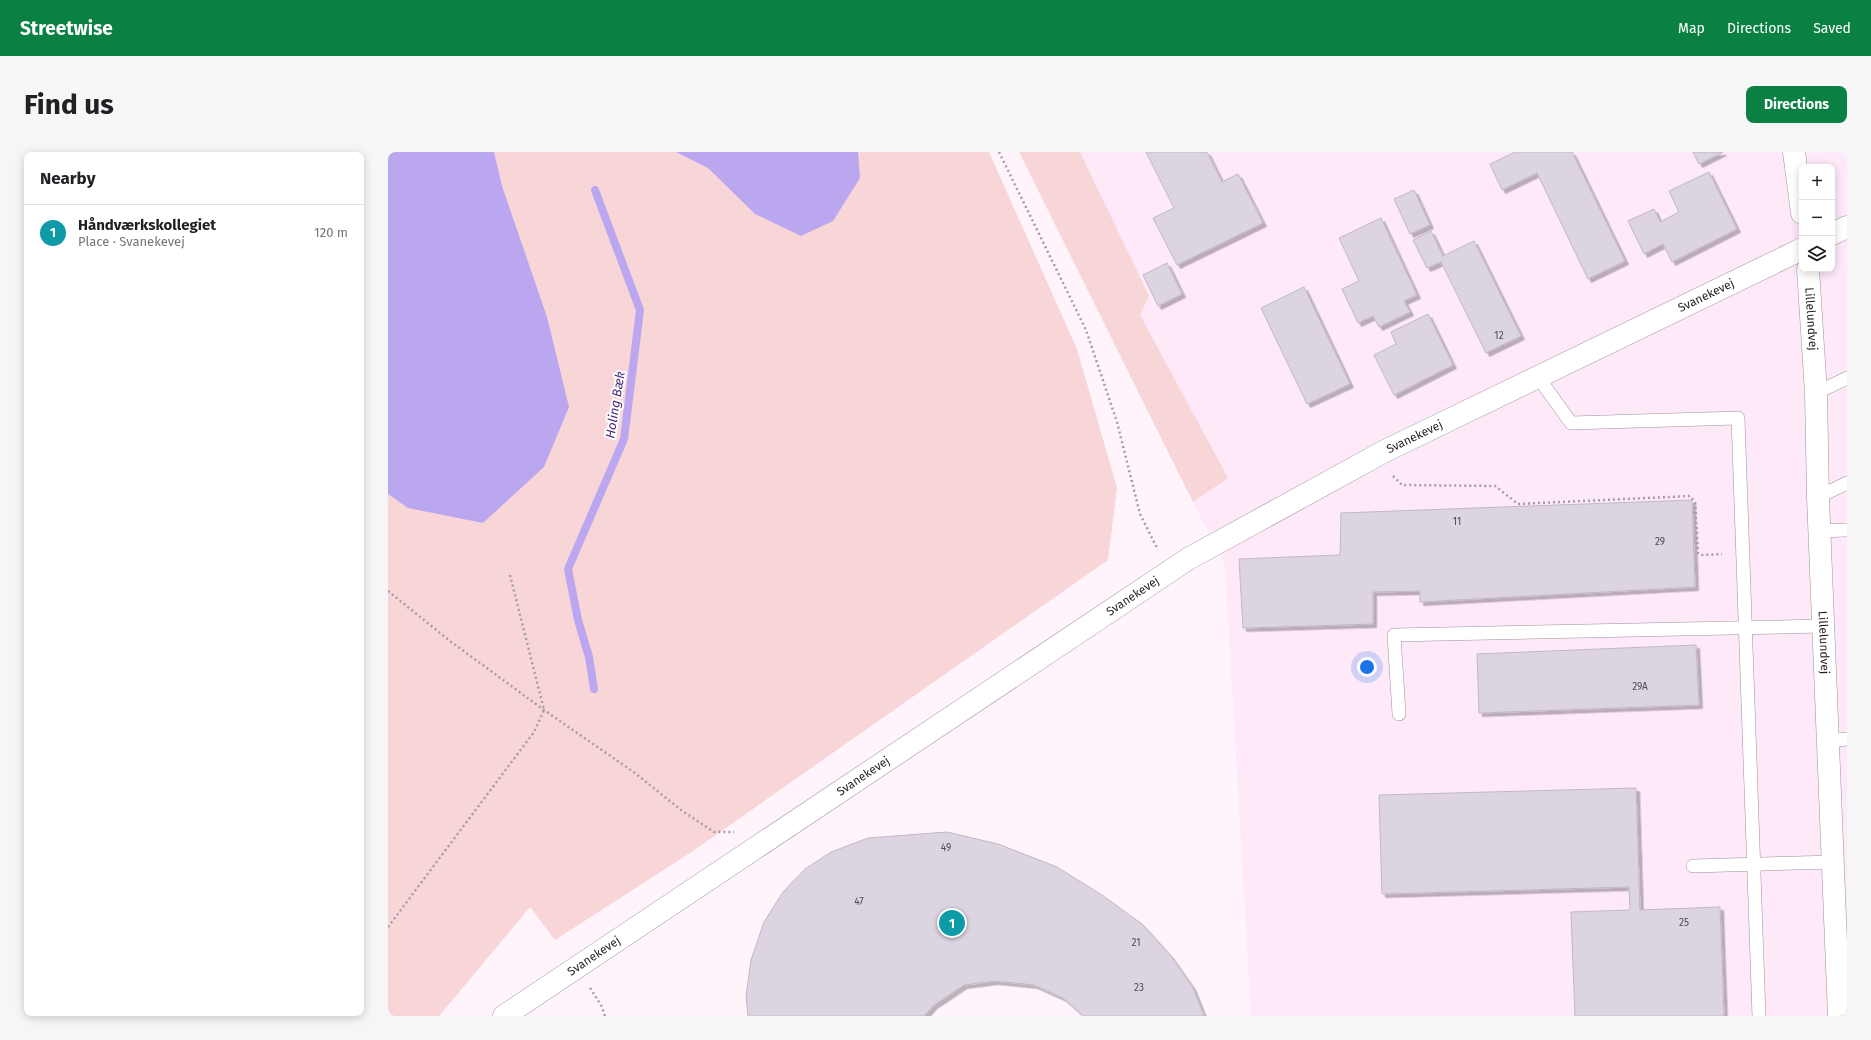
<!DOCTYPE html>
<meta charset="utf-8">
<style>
body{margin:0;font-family:"Fira Sans",sans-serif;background:#f6f6f6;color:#202124}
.controls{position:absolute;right:12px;top:12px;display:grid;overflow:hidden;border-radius:8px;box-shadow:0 2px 10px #0003}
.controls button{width:36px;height:36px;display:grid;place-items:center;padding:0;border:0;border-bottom:1px solid #e0e0e0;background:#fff;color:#202124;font:20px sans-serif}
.you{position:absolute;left:979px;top:515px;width:14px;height:14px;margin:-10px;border:3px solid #fff;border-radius:50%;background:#1a73e8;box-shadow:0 0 0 6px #1a73e833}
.badge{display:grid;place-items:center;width:26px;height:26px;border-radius:50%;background:#0b8043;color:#fff;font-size:13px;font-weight:700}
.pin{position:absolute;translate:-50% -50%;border:2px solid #fff;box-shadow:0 1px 4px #0006}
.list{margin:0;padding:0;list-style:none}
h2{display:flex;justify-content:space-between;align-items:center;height:52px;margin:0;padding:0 16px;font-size:17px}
h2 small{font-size:13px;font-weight:400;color:#757577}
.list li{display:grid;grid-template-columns:26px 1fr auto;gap:12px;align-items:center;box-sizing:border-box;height:56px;padding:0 16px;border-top:1px solid #e0e0e0}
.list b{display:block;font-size:15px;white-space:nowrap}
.list p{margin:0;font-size:13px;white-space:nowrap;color:#757577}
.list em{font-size:13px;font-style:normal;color:#757577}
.icon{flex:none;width:22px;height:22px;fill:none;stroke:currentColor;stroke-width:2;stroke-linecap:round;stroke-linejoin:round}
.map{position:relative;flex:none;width:1459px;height:864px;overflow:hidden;border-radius:8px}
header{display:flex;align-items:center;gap:24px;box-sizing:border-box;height:56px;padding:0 20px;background:#0b8043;color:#fff}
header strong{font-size:19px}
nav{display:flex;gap:22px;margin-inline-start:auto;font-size:14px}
.intro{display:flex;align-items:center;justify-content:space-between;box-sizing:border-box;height:96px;padding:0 24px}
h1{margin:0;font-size:28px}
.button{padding:10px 18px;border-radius:8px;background:#0b8043;color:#fff;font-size:14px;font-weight:700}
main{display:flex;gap:24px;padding:0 24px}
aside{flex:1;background:#fff;border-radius:8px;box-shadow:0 2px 10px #0003}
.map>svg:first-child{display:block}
.built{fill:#fde9f8;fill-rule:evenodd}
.green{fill:#f8d5d7}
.water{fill:#bba7ef}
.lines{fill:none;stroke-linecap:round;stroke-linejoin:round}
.stream{stroke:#bba7ef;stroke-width:8}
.building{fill:#ddd4e1;stroke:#c1b8c5;filter:url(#shadow)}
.service-casing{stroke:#9e919a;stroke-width:14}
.minor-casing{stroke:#9e919a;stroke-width:23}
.path{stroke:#a69da3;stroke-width:2.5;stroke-dasharray:2 3;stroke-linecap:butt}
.service{stroke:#fff;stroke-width:13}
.minor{stroke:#fff;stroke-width:22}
.labels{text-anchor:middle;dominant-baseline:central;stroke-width:4;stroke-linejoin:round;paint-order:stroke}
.number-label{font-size:10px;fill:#514b50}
.street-label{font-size:12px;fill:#221d20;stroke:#fff}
.water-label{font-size:13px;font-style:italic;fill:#492a7c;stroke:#fff}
</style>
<header>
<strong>Streetwise</strong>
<nav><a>Map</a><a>Directions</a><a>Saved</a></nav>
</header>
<div class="intro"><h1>Find us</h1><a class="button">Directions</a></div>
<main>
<aside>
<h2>Nearby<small></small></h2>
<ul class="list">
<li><span class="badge" style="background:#0f9aa8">1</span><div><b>Håndværkskollegiet</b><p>Place · Svanekevej</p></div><em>120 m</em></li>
</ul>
</aside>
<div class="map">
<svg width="1459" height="864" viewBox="0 0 1459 864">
<defs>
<filter id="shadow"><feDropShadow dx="3.5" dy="3.5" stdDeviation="0" flood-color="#0004"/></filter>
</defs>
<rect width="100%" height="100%" fill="#fff4fc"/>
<path class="built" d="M642,0h817v864h-596l-26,-451 -32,-63zM1414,15h30v102h-30z"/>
<g class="green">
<polygon points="0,0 601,0 689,197 729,336 720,408 302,701 167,788 142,755 51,864 0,864"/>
<polygon points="631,0 692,0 761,144 752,163 840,326 805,350"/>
</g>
<g class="water">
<polygon points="0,0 106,0 114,34 159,165 181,255 156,315 95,371 20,356 0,342"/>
<polygon points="288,0 470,0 472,26 445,69 413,84 367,62 320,16"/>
</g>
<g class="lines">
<polyline class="stream" points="206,537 201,505 190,468 180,417 236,287 252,158 207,38"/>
</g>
<g class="building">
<polygon points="758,0 819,0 834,30 850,22 875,71 789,113 765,66 786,56"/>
<polygon points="1127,0 1184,0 1237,109 1200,127 1149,21 1114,38 1102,12"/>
<polygon points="1305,0 1335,0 1311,12"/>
<polygon points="1321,20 1349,77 1284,110 1275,92 1256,102 1240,69 1266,57 1272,70 1291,60 1281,39"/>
<polygon points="1026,38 1042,73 1022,82 1006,47"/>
<polygon points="993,66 1029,143 1016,149 1022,160 991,175 985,164 970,171 954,137 971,129 951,86"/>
<polygon points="1043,79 1055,104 1086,89 1133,184 1098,201 1053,110 1039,116 1025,88"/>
<polygon points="779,111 794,142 770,154 755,123"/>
<polygon points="916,135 962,232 919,252 873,156"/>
<polygon points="1040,162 1065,213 1006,243 986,203 1008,192 1003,180"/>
<polygon points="1304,348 1307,435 1032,450 1032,439 985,440 985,472 855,476 851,407 952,403 953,361"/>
<polygon points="1308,493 1311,553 1091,561 1089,502"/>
<polygon points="1248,636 1252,758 1332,755 1336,864 1187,864 1183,760 1242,758 1241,735 994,742 991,643"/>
<polygon points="559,680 610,692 669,715 714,743 754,772 782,803 804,834 816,864 695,864 675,846 646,833 607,829 576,833 546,853 536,864 360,864 358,844 363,808 376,770 395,740 417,717 443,700 480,686"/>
</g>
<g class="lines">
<defs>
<g id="service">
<polyline points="1150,225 1183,271 1350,266 1371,864"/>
<polyline points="1428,241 1459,226"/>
<polyline points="1430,345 1459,331"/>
<polyline points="1431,379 1459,378"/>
<polyline points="1011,562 1006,483 1436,474"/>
<polyline points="1440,589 1459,587"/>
<polyline points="1305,714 1445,710"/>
</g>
<g id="minor">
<polyline points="1406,0 1414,61"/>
<polyline points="1444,82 1459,75"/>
<path id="s1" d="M1420,117l8,124 2,104 21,519"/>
<path id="s2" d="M116,864l684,-457 197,-108 417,-202"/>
</g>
</defs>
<use href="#service" class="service-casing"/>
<use href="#minor" class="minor-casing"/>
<g class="path">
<polyline points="611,0 698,178 729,270 752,362 770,398"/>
<polyline points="1005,324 1014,333 1107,334 1130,352 1302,344 1307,350 1310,401 1313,403 1334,402"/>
<polyline points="0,439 62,489 156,558 247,621 293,658 326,680 346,680"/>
<polyline points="0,775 146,580 156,558 122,423"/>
<polyline points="202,836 213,853 217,864"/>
</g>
<use href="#service" class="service"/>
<use href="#minor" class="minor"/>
</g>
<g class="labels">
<g class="number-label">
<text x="1111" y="184">12</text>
<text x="1069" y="370">11</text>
<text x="1272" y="390">29</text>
<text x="1252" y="535">29A</text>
<text x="558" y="696">49</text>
<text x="471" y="750">47</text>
<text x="1296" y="771">25</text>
<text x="748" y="791">21</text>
<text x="751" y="836">23</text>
</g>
<g class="street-label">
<text stroke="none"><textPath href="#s2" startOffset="1404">Svanekevej</textPath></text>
<text stroke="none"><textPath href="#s1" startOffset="50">Lillelundvej</textPath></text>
<text stroke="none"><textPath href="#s2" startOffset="1080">Svanekevej</textPath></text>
<text stroke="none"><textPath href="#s2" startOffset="756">Svanekevej</textPath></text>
<text stroke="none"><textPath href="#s1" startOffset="374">Lillelundvej</textPath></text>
<text stroke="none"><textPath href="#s2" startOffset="432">Svanekevej</textPath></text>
<text stroke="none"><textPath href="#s2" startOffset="108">Svanekevej</textPath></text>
</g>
<g class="water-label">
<text transform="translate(227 253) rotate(-81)">Holing Bæk</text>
</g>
</g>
</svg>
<div class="controls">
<button>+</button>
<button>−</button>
<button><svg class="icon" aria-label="layers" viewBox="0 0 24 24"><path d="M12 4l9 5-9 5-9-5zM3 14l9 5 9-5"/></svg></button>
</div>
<div class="you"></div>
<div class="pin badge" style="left:564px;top:771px;background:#0f9aa8">1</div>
</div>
</main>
